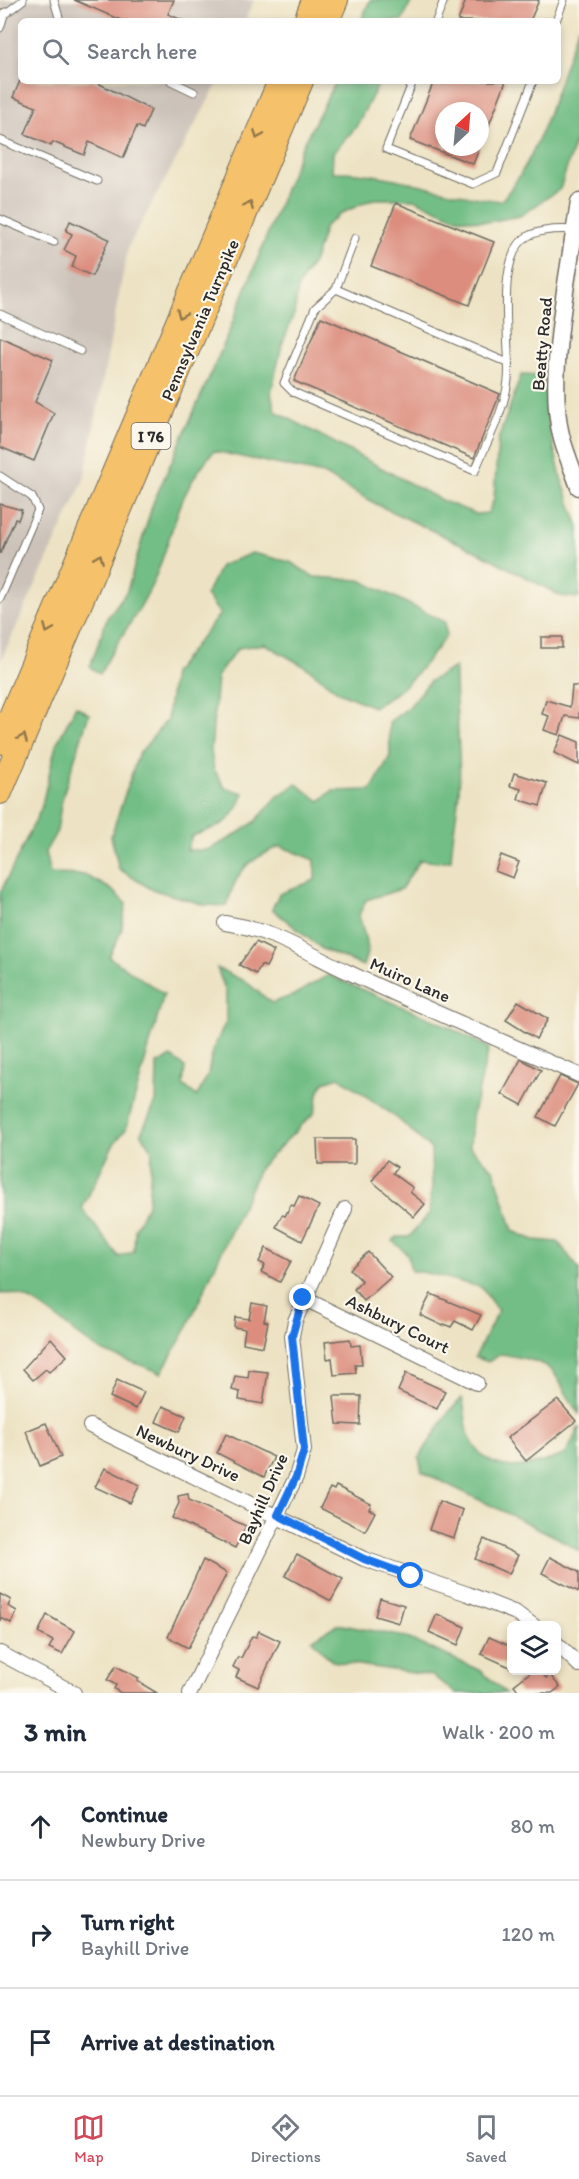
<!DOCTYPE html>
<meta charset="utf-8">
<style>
body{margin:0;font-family:Itim,sans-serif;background:#f2f2f3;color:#1f2937}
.controls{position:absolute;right:18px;bottom:18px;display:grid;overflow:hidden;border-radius:9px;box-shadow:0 3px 9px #0003}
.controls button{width:54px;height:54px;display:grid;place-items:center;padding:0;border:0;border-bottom:2px solid #e0e1e3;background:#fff;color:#1f2937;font:30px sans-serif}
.compass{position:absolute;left:435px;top:102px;width:54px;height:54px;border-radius:50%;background:#fff;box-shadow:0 3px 9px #0003;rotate:26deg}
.stop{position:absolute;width:18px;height:18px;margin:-14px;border:4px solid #1a73e8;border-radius:50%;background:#fff}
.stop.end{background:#1a73e8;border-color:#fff;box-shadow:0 2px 6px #0008}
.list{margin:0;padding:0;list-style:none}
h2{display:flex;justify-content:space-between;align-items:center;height:78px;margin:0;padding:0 24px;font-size:26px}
h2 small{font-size:20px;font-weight:400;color:#747a83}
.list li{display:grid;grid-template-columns:39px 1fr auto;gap:18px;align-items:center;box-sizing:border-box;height:108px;padding:0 24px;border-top:2px solid #e0e1e3}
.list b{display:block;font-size:22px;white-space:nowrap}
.list p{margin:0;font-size:20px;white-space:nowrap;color:#747a83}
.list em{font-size:20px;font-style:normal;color:#747a83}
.icon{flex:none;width:33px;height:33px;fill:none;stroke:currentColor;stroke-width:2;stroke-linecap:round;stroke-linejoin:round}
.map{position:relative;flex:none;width:579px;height:1693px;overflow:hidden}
.search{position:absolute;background:#fff;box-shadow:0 3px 9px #0003;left:18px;right:18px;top:18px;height:66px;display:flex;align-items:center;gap:15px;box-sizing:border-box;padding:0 21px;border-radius:9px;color:#747a83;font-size:22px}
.sheet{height:402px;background:#fff}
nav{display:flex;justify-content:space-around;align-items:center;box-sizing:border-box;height:84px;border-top:2px solid #e0e1e3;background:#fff;font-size:16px;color:#747a83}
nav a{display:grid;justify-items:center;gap:3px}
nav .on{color:#d1495b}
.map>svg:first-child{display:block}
.industrial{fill:#ccc2b9}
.forest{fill:#73be86;stroke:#4f7458;stroke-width:1.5}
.building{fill:#dc8d7e}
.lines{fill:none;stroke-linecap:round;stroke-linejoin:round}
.service-casing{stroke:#6f6b61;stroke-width:9}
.minor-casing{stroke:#6f6b61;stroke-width:16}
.tertiary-casing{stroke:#6f6b61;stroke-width:19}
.motorway-casing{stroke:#6f6b61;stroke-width:26}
.service{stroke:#fff;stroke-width:7}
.minor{stroke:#fff;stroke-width:14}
.tertiary{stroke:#fff;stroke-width:16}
.motorway{stroke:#f5c16b;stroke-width:24}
.oneway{stroke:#90764b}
.route{stroke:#1a73e8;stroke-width:8}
.labels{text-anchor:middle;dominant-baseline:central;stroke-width:4.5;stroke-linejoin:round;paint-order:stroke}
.shield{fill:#fbf7ec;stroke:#696865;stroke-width:1.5}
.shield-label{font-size:16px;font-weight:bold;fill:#2b2b2b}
.street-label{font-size:18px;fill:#2b2b2b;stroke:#fbf7ec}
</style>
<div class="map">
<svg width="579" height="1693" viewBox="0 0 579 1693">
<rect width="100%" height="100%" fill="#fbf7ec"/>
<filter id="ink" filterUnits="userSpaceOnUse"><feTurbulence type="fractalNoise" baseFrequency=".0167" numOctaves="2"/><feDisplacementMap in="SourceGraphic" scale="12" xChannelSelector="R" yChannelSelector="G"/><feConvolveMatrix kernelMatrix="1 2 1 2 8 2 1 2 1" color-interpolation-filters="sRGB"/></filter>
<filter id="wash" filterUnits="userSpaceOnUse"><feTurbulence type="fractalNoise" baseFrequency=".008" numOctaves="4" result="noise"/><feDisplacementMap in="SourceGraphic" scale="24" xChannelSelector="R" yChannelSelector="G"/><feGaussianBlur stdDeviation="1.35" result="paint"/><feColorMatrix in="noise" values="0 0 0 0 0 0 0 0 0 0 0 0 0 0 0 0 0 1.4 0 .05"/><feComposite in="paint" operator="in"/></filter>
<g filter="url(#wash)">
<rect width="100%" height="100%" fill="#ede3c4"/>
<polygon class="industrial" points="0,0 254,0 245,21 21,21 21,81 219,81 128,247 84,480 0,662"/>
<g class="forest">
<polygon points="370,0 412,0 402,21 361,21"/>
<path d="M579,26v85l-3,28 -16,50 -40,27 -33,6 -30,-4 -43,-19h-41l-31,14 -17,13 -11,35 -16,25 -3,25 -13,34 -11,48 4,18 168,90 33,13 12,-1 6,-14 4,-59 23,-65 21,1 4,12 3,39 12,51 18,49v71l-18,-2 -75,-40 -108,-51 -55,-31 -109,-23c-38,42 -39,79 -59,127 -14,34 -39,63 -55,96l-10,-7 17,-49 20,-27 26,-88 71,-159 77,-195 35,-68h44l-24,46 -23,26 -1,19c58,-1 112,23 169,29 42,-48 55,-117 78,-175z"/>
<path d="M252,553l38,9 24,15 46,3 85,42 1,14c-21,29 -41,55 -73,71l-34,-15 -30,-23 -44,-25 -27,4 -21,28 -6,75 3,19 11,18 19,5c-11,31 -23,33 -52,43l-5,14h20l22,-11 26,-17 23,-26 18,-12 24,17 12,-10 39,-1 19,-34 -1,-34 20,-15 21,-26 25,-14c-1,41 7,83 4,124 -2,23 -7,46 -8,69l-14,2 -17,-2 -19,29 -35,11 -7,15 9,34 -5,17 -41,-17 -50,-40 7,-15 36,-14v-20l-35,-14c-33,16 -44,23 -53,60l-22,-1 -54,-16 -32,-20 -8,-33 27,-81 29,-35 6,-47 47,-59 -14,-19 14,-29z"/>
<path d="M76,706l13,8 -27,84 -5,33 -12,21 5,22 35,1 26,14 15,15 -5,28 -12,25 55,37 -38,135 -13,16 -31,64 37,48 15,-6 1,-22 13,-26 4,-52 -11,-18 15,-31 1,-38 14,-7 14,10 -2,18 14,11 11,-21 4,-24 14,-29v-30l-9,-24 29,14 26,21 22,-8 34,-20 113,48 48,25 -17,69 -2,30 24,23 19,61 21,9 24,2 21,27v145c-10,-13 -16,-28 -25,-41 -10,-13 -38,-16 -53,-19l-13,8 -13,-5 23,-46 -17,-24c-24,-4 -45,-15 -70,-16l-3,-16 -15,-14 4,-4h12l20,-23 3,-28 -1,-37 -34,-31 -58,-41 -15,5 -5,8 -4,22 -55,55 -74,163 -25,43c-19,-9 -39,-13 -57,-21 -31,-14 -69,-64 -104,-58v-401l41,-84 15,-64z"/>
<path d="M462,1398c4,12 3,26 7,37 18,45 62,33 97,19l13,-27v124l-21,-13 -136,-66 -3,-14 29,-45z"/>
<polygon points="337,1624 405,1637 481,1671 506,1693 455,1693 433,1676 332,1661 312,1640"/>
</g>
<g id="blocks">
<g class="building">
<polygon points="74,0 174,0 168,14 184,21 123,21"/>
<polygon points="466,0 539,0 530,21 458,21"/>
<polygon points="20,81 94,81 151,110 143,129 137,126 123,158 89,142 84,155 53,142 51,146 25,134 36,107 13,97"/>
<polygon points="434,81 506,81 481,146 480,111 444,111 444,147 480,147 473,164 410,140"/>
<polygon points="396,203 494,242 469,305 371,266"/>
<polygon points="70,221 109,239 92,276 72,267 76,256 64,250 72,234 66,231"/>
<polygon points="321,317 500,394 474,458 294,381"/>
<polygon points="0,337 53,360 35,402 54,413 34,461 0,447"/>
<polygon points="0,504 22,510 18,520 15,519 0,554"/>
<rect x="541" y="637" width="21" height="11"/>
<polygon points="572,686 579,686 579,718 565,716 559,735 544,730 549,716 542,714 546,700 570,707"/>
<polygon points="562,735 579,742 579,765 554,753"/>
<polygon points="514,773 547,783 540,806 518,799 521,789 510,786"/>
<polygon points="501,855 519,862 513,878 495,871"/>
<polygon points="256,942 274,951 266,967 261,965 256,974 239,965"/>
<polygon points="518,1001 548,1019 536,1039 506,1020"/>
<polygon points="521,1059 541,1070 522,1105 502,1094"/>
<polygon points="560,1076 578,1084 555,1126 538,1117"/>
<polygon points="317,1139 355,1139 355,1164 318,1164"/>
<polygon points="387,1160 397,1167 393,1173 413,1188 410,1192 425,1204 414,1217 372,1181"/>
<polygon points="299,1196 319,1206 302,1241 276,1227 282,1215 285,1216 291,1205 294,1206"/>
<polygon points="266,1248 291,1261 280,1282 261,1272 265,1265 259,1262"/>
<polygon points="368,1252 391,1277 364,1301 354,1289 362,1281 350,1269"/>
<polygon points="431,1294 481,1315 473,1330 455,1321 451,1327 444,1324 443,1326 420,1315"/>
<polygon points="252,1303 267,1306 264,1321 268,1322 263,1347 243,1343 245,1329 234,1327 235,1317 249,1319"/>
<polygon points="51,1338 67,1356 49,1372 46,1369 33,1380 23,1369"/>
<polygon points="350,1339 351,1346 360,1345 362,1365 355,1365 356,1373 334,1375 332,1358 327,1359 325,1342"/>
<polygon points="249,1370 268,1372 263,1404 239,1400 240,1392 232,1390 235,1376 248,1378"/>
<polygon points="406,1373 445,1391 437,1409 398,1391"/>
<polygon points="117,1380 144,1392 136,1409 110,1397"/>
<polygon points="334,1396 361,1396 360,1425 337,1424"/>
<polygon points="558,1400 576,1421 526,1461 507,1438"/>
<polygon points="163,1406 186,1416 179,1432 156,1422"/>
<polygon points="46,1423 61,1457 40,1466 26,1431"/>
<polygon points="226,1434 274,1457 264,1477 217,1453"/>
<polygon points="105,1468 140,1485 130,1503 95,1487"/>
<polygon points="336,1486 371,1504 369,1509 375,1512 365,1531 320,1508 330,1488 334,1490"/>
<polygon points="188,1494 189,1500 246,1526 235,1548 172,1518 179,1503 178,1496"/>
<polygon points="439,1501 463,1510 454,1538 429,1530"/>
<polygon points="484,1539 518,1555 509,1574 475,1559"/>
<polygon points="297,1554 343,1579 331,1601 285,1576"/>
<polygon points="550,1557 579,1572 579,1592 542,1573"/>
<polygon points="203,1560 227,1573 188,1648 168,1637"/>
<polygon points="0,1594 11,1600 8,1606 17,1611 11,1623 1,1618 0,1621"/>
<polygon points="380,1598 404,1605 399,1623 375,1616"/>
<polygon points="437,1614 465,1627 458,1645 429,1632"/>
<polygon points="47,1615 75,1631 62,1654 49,1648 53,1641 38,1633"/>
<polygon points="259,1631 280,1641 258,1687 236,1677 239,1670 233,1667 238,1657 241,1658 252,1636 256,1637"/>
<polygon points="489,1637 512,1647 512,1668 481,1654"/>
<polygon points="116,1666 139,1678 137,1681 157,1693 121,1693 114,1689 116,1685 107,1680"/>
<polygon points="532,1671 540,1671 546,1678 550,1675 560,1687 552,1693 520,1693 514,1685"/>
</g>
</g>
</g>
<g filter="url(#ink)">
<use href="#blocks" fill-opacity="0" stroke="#6f6b61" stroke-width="1.5"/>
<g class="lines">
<defs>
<g id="service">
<polyline points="54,0 60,21"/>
<polyline points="5,14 23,0"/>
<polyline points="436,21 444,0"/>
<polyline points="556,21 564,0"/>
<polyline points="0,28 5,12"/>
<polyline points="171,81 194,92"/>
<polyline points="413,81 386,149 473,184 497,173 533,81"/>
<polyline points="0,140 97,181"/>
<polyline points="0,219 54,242"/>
<path d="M355,238l-19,51 -21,19 -31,75 9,9 182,79c11,-28 30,-60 33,-91 4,-33 -16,-127 22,-145 14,-6 30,-6 45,-5"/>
<polyline points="336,289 508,363"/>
<polyline points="0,314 80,351"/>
<polyline points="0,476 32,497 38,510 0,599"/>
</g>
<g id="minor">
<path d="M225,923c48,7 80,29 123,49 76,36 154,69 231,103"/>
<polyline points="303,1298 477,1383"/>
<polyline points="90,1426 364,1559 468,1594 516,1613 534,1626"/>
<polyline points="556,1643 579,1665"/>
<polyline points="0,1653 74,1693"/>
<polyline points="190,1693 296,1477 304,1450 292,1336 295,1321 345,1209"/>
</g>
<path id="tertiary" d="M579,202c-9,63 -33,173 -18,233 4,17 12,35 18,52"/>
<g id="motorway">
<polyline points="306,21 314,0"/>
<polyline points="327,21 336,0"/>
<polyline points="0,742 280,81"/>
<polyline points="0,792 301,81"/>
</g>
</defs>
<use href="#service" class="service-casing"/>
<use href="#minor" class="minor-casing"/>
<use href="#tertiary" class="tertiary-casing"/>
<use href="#motorway" class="motorway-casing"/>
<use href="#service" class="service"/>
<use href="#minor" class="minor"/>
<use href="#tertiary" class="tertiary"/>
<use href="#motorway" class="motorway"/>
</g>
<defs><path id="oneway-chevron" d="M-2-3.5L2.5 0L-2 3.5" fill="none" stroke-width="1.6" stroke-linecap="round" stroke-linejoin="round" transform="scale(1.5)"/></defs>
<g class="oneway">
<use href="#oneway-chevron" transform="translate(258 135) rotate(113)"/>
<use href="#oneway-chevron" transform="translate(249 205) rotate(-67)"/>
<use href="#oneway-chevron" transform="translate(181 314) rotate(113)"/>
<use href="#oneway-chevron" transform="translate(99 558) rotate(-67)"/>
<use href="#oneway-chevron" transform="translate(48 629) rotate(113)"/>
<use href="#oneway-chevron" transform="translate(23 738) rotate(-67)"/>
</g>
</g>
<g class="lines" filter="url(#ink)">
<polyline class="route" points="303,1298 292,1336 304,1450 296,1477 278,1515 364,1559 411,1576"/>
</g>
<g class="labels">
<rect class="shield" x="131.5" y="423" width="39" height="26" rx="4.5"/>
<g class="shield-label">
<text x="151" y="436">I 76</text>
</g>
<g class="street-label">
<text transform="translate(200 320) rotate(-67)">Pennsylvania Turnpike</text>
<text transform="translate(542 344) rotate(-85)">Beatty Road</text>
<text transform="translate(410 980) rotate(24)">Muiro Lane</text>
<text transform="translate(398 1324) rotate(26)">Ashbury Court</text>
<text transform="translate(188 1453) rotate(25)">Newbury Drive</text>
<text transform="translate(263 1499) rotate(-66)">Bayhill Drive</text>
</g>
</g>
</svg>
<div class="controls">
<button><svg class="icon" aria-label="layers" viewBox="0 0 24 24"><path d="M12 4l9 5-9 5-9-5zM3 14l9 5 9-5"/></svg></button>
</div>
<svg class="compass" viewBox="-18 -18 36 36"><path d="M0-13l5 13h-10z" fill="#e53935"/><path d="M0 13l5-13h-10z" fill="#747a83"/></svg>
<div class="stop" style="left:411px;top:1576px"></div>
<div class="stop end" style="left:303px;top:1298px"></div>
<div class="search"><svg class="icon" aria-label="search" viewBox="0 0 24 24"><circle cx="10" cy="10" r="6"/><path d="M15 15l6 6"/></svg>Search here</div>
</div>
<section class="sheet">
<h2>3 min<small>Walk · 200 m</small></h2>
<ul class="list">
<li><svg class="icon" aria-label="ahead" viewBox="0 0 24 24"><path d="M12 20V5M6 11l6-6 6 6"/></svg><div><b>Continue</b><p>Newbury Drive</p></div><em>80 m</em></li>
<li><svg class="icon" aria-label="right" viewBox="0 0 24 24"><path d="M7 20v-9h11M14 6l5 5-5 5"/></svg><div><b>Turn right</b><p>Bayhill Drive</p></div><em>120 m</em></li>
<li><svg class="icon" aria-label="arrive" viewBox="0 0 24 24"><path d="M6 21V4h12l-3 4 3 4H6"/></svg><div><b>Arrive at destination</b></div></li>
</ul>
</section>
<nav>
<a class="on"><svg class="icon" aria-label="map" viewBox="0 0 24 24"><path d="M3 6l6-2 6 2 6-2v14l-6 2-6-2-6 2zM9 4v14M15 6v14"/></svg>Map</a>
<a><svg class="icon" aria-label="directions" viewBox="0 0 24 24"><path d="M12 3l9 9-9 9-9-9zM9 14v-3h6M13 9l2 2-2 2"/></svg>Directions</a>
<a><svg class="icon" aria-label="saved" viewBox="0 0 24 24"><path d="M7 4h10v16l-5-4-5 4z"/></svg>Saved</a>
</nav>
